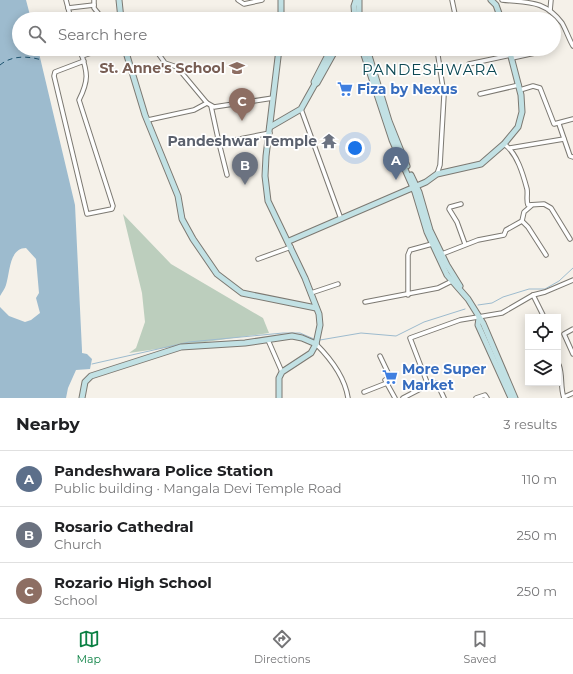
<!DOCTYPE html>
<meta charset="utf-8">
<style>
body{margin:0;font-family:Montserrat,sans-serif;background:#f6f6f6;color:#202124}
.controls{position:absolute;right:12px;bottom:12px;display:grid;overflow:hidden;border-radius:0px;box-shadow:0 2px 10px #0003}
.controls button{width:36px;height:36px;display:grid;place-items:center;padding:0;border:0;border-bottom:1px solid #e0e0e0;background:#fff;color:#202124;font:20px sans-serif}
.you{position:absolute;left:355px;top:148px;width:14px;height:14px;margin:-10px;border:3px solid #fff;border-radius:50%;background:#1a73e8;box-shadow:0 0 0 6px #1a73e833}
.badge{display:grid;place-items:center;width:26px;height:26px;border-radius:50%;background:#0b8043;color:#fff;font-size:13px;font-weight:700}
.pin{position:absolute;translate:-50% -33px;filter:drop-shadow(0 1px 2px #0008)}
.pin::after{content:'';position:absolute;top:21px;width:14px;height:12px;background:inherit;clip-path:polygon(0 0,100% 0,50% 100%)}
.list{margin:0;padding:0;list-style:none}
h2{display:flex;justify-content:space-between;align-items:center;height:52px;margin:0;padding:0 16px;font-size:17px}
h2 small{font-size:13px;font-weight:400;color:#757577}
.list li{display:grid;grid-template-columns:26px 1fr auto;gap:12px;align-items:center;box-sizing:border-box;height:56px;padding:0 16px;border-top:1px solid #e0e0e0}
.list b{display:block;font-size:15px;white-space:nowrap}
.list p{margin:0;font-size:13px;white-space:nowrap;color:#757577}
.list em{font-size:13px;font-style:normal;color:#757577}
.icon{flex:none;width:22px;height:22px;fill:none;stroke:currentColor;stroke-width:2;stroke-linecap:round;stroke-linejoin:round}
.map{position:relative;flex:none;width:573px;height:398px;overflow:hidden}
.search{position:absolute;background:#fff;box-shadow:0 2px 10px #0003;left:12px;right:12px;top:12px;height:44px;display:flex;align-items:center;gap:10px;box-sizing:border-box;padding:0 14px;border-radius:22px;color:#757577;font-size:15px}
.sheet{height:220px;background:#fff}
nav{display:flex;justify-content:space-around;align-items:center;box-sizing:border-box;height:56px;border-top:1px solid #e0e0e0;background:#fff;font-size:11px;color:#757577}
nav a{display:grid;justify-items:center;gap:2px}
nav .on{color:#0b8043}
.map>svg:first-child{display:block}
.green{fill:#bccebd}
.water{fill:#9dbbce}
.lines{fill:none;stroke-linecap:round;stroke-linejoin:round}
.stream{stroke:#9dbbce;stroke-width:1}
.ferry{stroke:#1e5470;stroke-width:1;stroke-dasharray:5 4;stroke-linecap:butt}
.street-casing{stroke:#7c7972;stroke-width:5.5}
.secondary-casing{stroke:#7c7972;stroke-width:7}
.street{stroke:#fff;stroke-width:3.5}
.secondary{stroke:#c2e1e4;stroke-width:5}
.labels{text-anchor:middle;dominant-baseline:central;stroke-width:3.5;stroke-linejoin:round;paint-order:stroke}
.education-label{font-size:14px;font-weight:bold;fill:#785e54;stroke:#fff;text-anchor:end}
.shop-label{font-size:14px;font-weight:bold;fill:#366cbe;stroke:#fff;text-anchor:start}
.worship-label{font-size:14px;font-weight:bold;fill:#5b616d;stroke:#fff;text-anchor:end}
.neighbourhood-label{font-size:15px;letter-spacing:1px;fill:#0c4853;stroke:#fff}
</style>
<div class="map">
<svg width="573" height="398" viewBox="0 0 573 398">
<rect width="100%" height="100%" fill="#f5f1e9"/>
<polygon class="green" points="123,214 171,264 263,318 269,333 129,353 136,348 145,322 142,293"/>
<path class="water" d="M0,0h26l5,19h-12v30h19l37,156 7,145v3l5,1 5,5 -2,10 -14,1 -8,18 -2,10h-66v-91l9,9 16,6 6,-2 9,-7 -4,-15 3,-5 -3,-34 -10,-11c-17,0 -16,25 -20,37 -1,4 -4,7 -6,11z"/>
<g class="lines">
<g class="stream">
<polyline points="478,305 492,303 503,297 529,289 545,289 559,281 573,268"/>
<polyline points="320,340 361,333 396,336 424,322 465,309"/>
<polyline points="92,364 189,342 283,333 300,333 314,339"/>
</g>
<path class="ferry" d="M0,65c12,-10 28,-9 42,-5"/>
<defs>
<g id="street">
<polyline points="66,0 71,19"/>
<polyline points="94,0 94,8 103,19"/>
<polyline points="238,0 244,4 262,0"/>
<polyline points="452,0 456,19"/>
<path d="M502,0c27,3 42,0 60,23 4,7 7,16 11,23"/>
<polyline points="68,8 94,5"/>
<polyline points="550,11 551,0"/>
<path d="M80,49c7,23 10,29 -1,51l34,106 -1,3 -25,5 -33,-138 1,-4 29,-11"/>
<polyline points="155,49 165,63 177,67 207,103 214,107 273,98"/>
<polyline points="82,56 104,49"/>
<polyline points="512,58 535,53"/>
<polyline points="469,64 511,55"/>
<polyline points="520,90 533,86 540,88 554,124 573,119"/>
<polyline points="480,94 519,85"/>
<polyline points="211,106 219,143"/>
<polyline points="301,109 341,219"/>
<polyline points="148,120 194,110 207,103"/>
<polyline points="559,124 570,156 573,157"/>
<path d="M504,144c13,9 19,30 23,45 1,5 -1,11 1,16l16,-1 7,4 19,31"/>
<polyline points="510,148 564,139"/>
<polyline points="437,174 440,165 444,95 437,49"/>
<polyline points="227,175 219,143 270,133"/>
<polyline points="461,204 450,207 449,209 457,222 465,244"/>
<polyline points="522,221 528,227 546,255"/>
<polyline points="442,254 478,240 504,235 506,230 522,221 524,212 531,206"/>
<polyline points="258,259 291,247"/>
<polyline points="311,293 338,284"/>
<polyline points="408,295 408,255 410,250 432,244"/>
<polyline points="533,295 544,317"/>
<polyline points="365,302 438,288 452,281"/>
<polyline points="573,329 564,334 573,354"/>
<polyline points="268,340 282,372"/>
<path d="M316,344c14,14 29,34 32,54"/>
<polyline points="380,356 390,377 385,380 395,398"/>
<path d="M559,365c4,11 1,22 5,33"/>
<polyline points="428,385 437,383 444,398"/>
<polyline points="364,392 387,383"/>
<polyline points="564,397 573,393"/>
<polyline points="403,398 428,385 410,338 460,320 502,313 533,295 545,292 573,280"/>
<polyline points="476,398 485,395 487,398"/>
</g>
<g id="secondary">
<polyline points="119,0 121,19"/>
<polyline points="281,0 281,19"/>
<polyline points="359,0 359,19"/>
<polyline points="491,0 496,5 501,19"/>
<polyline points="349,19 357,14"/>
<polyline points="355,19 354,6 356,0"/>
<polyline points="125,49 145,115 178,196 182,219 193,239 217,274 242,293 316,308"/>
<polyline points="331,49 314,82 315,84 317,83 336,49"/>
<polyline points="362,49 392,140 415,192 427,232 447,275 468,299 483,323 515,398"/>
<polyline points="367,49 389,121 407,166"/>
<polyline points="270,127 301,109 315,84"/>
<polyline points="411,175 419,192 430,230 447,265 460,286"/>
<polyline points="289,241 426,182 437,174 481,164 504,144 518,127 522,112 521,95 509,49"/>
<polyline points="479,318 478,325 511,398"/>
<polyline points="82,398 85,382 91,376 181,347 245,343 292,336 302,338 316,344"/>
<polyline points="279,398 279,378 282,372 311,353 316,344 320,325 319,314 305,278 268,201 265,176 266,156 279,49"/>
</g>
</defs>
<use href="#street" class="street-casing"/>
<use href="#secondary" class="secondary-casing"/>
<use href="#street" class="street"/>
<use href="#secondary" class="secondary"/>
</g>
<defs>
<symbol id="school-bare" viewBox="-9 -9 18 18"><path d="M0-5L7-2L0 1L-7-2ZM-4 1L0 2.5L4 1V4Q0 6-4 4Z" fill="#8d6e63" stroke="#fff" stroke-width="2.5" paint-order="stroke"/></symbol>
<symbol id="supermarket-bare" viewBox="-9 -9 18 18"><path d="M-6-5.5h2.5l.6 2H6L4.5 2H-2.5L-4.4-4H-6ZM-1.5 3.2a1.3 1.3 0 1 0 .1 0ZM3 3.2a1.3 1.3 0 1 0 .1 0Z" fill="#3f7fe0" stroke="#fff" stroke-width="2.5" paint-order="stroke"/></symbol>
<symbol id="temple-bare" viewBox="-9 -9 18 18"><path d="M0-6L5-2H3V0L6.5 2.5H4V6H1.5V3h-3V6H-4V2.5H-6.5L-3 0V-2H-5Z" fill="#6b7280" stroke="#fff" stroke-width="2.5" paint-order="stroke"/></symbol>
</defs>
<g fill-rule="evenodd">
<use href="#school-bare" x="226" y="57" width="22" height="22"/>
<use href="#supermarket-bare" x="334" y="78" width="22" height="22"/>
<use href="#temple-bare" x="318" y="130" width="22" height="22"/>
<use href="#supermarket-bare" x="379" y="366" width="22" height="22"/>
</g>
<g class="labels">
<g class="education-label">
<text x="225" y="68">St. Anne's School</text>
</g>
<g class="shop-label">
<text x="357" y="89">Fiza by Nexus</text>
<text x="402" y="369">More Super<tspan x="402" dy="16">Market</tspan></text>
</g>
<g class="worship-label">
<text x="317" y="141">Pandeshwar Temple</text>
</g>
<g class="neighbourhood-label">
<text x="430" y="69">PANDESHWARA</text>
</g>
</g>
</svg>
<div class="controls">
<button><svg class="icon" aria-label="locate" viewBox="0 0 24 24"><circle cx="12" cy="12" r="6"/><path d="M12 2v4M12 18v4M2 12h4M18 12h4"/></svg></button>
<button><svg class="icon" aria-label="layers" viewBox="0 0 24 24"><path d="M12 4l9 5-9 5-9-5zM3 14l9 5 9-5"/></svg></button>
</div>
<div class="you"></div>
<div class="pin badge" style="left:396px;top:180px;background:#5c6f8a">A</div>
<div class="pin badge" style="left:245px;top:185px;background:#6b7280">B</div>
<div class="pin badge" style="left:242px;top:121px;background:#8d6e63">C</div>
<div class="search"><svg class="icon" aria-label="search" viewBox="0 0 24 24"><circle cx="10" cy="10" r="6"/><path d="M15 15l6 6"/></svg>Search here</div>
</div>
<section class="sheet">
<h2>Nearby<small>3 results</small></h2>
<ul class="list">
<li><span class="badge" style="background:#5c6f8a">A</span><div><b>Pandeshwara Police Station</b><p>Public building · Mangala Devi Temple Road</p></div><em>110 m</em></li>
<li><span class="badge" style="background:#6b7280">B</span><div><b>Rosario Cathedral</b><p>Church</p></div><em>250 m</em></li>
<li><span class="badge" style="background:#8d6e63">C</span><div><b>Rozario High School</b><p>School</p></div><em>250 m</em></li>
</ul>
</section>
<nav>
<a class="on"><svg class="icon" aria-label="map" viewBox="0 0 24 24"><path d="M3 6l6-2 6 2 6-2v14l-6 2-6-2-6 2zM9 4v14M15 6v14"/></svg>Map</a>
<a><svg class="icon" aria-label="directions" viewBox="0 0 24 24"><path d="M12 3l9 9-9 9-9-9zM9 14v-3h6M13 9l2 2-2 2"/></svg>Directions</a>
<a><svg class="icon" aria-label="saved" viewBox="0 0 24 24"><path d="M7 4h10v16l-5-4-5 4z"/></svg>Saved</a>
</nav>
